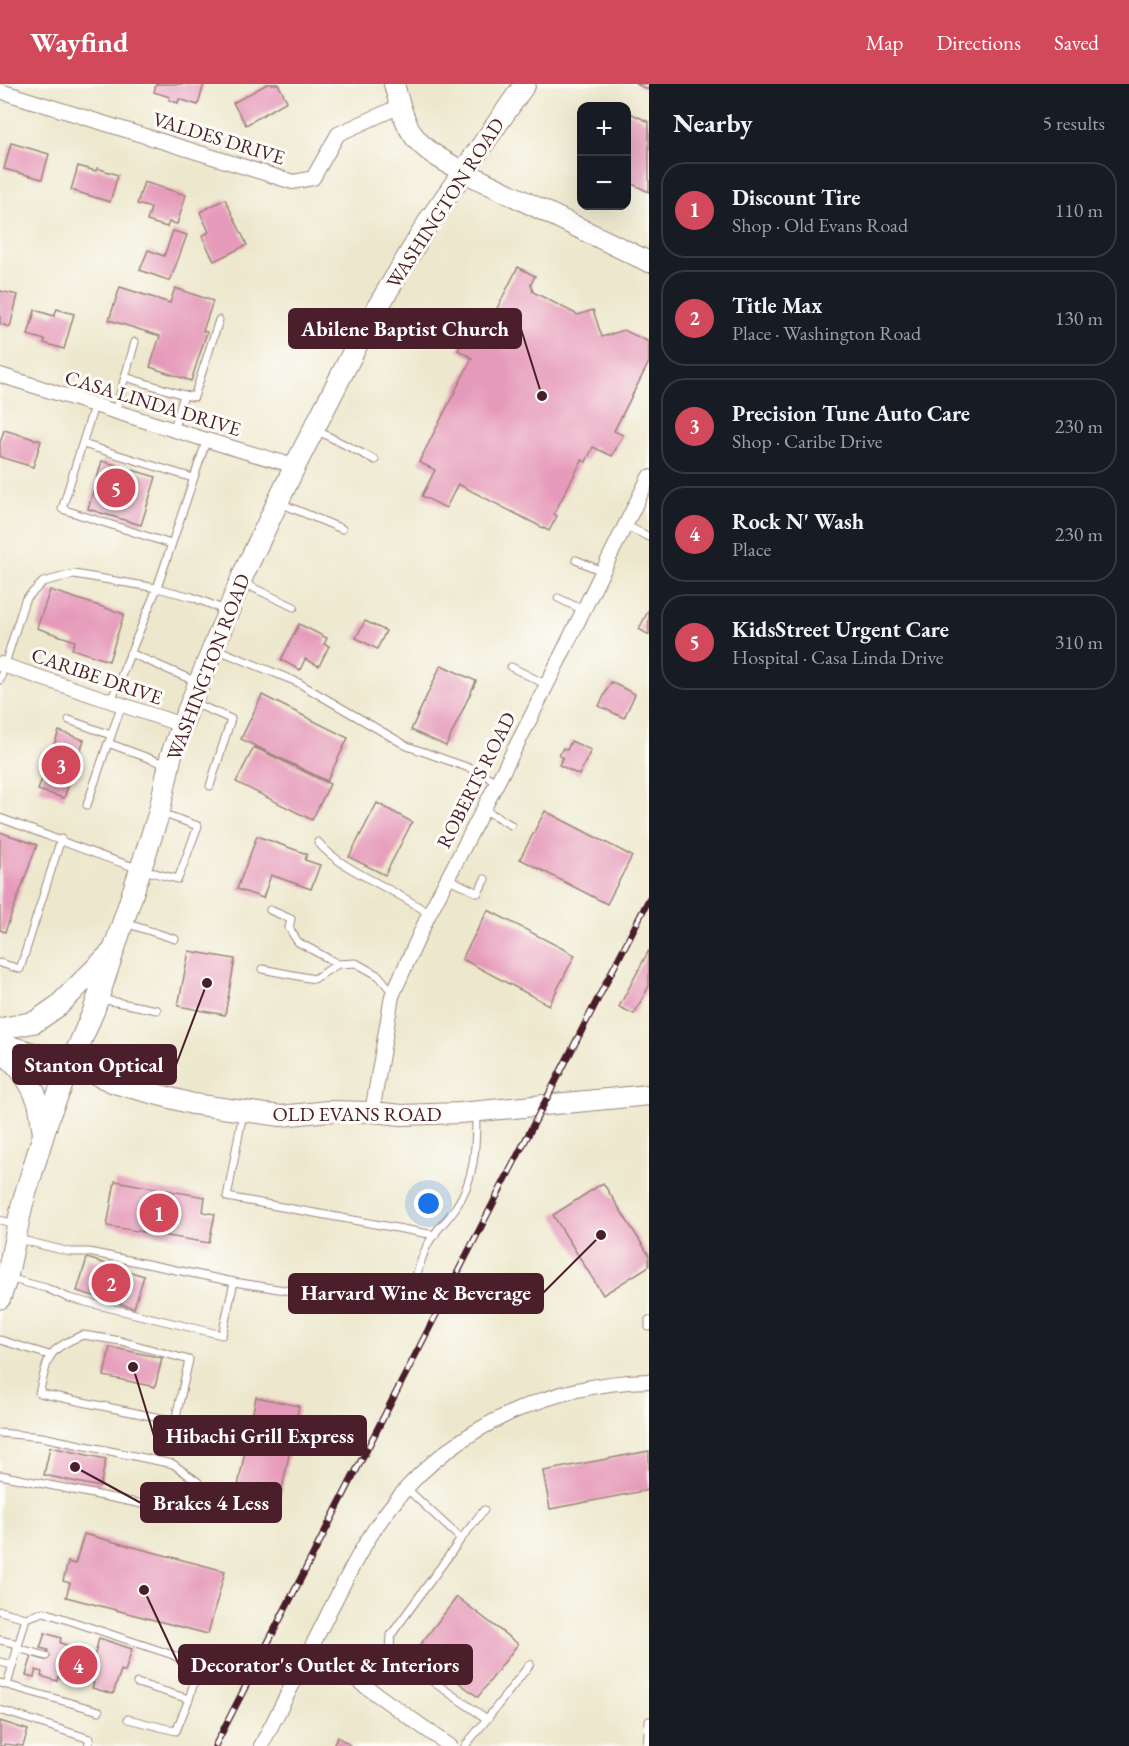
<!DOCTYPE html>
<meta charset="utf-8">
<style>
body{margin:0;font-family:"EB Garamond",serif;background:#242831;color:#f1f3f6}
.controls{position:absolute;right:18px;top:18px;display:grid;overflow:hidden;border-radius:12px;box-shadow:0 6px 24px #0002}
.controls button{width:54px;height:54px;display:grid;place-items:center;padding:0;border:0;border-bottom:2px solid #363941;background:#171b24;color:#f1f3f6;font:30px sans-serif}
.you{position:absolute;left:429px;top:1120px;width:21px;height:21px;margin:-15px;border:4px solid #fff;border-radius:50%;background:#1a73e8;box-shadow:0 0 0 9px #1a73e833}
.badge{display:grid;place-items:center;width:39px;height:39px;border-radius:50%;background:#d1495b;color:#fff;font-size:20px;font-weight:700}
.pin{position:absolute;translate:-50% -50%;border:3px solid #fff;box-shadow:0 2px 6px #0006}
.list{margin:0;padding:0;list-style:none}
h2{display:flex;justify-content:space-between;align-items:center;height:78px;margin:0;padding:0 24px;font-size:26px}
h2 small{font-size:20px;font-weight:400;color:#9ea1a6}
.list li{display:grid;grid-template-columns:39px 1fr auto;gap:18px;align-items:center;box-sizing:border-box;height:96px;margin:0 12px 12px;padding:0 12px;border:2px solid #363941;border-radius:24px}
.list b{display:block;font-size:22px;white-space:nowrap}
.list p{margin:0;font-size:20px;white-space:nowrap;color:#9ea1a6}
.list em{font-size:20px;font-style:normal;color:#9ea1a6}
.map{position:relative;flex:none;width:649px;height:1662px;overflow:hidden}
header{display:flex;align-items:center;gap:36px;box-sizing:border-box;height:84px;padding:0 30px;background:#d1495b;color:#fff}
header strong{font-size:28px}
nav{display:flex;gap:33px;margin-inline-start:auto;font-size:21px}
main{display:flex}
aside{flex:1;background:#171b24}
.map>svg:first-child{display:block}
.building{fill:#e69ab9}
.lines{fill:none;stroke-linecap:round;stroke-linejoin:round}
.lane-casing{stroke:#9c847c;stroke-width:9}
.street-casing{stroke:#9c847c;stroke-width:16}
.secondary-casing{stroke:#9c847c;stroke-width:22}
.primary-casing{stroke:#9c847c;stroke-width:23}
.lane{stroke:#fff;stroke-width:7}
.street{stroke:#fff;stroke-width:14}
.secondary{stroke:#fff;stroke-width:20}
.primary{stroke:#fff;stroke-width:21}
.rail-casing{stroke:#4a1f2b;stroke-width:7}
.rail{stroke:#fdfcf7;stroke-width:4.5;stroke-dasharray:14;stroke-linecap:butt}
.labels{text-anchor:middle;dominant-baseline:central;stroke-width:6;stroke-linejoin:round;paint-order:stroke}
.street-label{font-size:20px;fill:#4a1f2b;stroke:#fdfcf7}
.leader{fill:none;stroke:#4a1f2b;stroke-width:2}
.callout-dot{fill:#4a1f2b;stroke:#fdfcf7;stroke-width:2}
.callout{fill:#4a1f2b;stroke:#4a1f2b;stroke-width:2}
.callout-label{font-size:21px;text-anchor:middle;font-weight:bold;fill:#fff}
</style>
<header>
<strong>Wayfind</strong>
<nav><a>Map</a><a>Directions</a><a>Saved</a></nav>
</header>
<main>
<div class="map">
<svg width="649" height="1662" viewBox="0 0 649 1662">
<rect width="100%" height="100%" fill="#fdfcf7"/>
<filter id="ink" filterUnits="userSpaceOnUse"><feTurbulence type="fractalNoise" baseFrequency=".0167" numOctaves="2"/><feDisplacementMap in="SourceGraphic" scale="12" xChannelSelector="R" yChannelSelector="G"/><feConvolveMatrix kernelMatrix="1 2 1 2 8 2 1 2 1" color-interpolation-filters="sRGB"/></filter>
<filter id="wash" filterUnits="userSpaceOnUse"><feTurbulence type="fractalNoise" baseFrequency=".008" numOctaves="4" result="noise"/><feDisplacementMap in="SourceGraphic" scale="24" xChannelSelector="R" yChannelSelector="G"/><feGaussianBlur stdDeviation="1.35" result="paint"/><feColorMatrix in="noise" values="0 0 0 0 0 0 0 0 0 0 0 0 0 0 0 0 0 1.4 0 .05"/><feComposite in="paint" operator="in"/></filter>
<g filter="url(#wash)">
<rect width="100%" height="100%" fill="#ede8cd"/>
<g id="blocks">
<g class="building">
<polygon points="156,0 204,0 198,21 179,15 178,19 169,16 170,13 154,8"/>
<polygon points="267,0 278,0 287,17 246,41 233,19"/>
<polygon points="636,0 649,0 649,6"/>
<polygon points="626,27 649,38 649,108 626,97"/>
<polygon points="11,59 49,70 42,95 4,85"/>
<polygon points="78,82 96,87 97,84 118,91 110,118 71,106"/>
<polygon points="144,98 186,111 177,140 169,138 167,143 147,137 151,124 137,120"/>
<polygon points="225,115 247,161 214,177 202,152 209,148 200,128"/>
<polygon points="173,147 187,151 170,197 140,186 148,166 164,172"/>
<polygon points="518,183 535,192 531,200 533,208 578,231 593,226 602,253 624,246 649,258 649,278 614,347 623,351 612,372 593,363 586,378 582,376 554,430 557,432 549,447 458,400 446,424 422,412 435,386 419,378 472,274 458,266 461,261 454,258 467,232 472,235 474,232 489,240"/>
<polygon points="120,203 170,219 175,204 213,217 203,247 207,248 191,297 150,283 160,252 109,236"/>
<polygon points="0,207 18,211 10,243 0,240"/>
<polygon points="57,225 74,230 64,265 44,259 45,256 28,251 35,226 54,232"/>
<polygon points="4,346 41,357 33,383 0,373 0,359"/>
<polygon points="102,377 156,393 141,441 88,425"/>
<polygon points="50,506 124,530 109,577 72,565 75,557 37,544"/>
<polygon points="649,525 649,551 639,545"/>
<polygon points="365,537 386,547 377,565 356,554"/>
<polygon points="299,540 327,554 324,560 329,562 319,582 305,575 300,586 281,576"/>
<polygon points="441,581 476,597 446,662 411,646"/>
<polygon points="611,598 635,610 624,634 599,622"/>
<polygon points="262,611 348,654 327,697 241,655"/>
<polygon points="59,647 84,656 64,714 38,706"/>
<polygon points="571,657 591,666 579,691 559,681 563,673 559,672 563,664 567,666"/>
<polygon points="254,663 330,700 312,736 236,698"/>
<polygon points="377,719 412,738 385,791 349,773"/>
<polygon points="545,727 632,772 607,820 520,775"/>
<polygon points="0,748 37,761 5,848 0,846"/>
<polygon points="257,752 307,770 305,776 320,781 311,805 271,791 263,814 237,805"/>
<polygon points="488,826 575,871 549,921 462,875"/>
<polygon points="649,866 649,902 634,930 619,923"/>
<polygon points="189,867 235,875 225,931 178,922"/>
<polygon points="115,1097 205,1113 203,1128 215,1130 209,1159 107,1142"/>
<polygon points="603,1099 649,1171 649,1182 603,1211 553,1131"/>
<polygon points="87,1174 144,1192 134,1224 77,1207"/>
<polygon points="110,1263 162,1274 155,1303 104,1292"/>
<polygon points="256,1313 299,1322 279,1420 268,1418 264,1438 232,1432"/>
<polygon points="50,1363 106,1375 100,1403 44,1391"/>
<polygon points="649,1367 649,1406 550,1425 543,1387"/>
<polygon points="84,1450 225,1487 208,1550 66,1513 70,1499 63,1497 68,1478 75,1480"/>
<polygon points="457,1513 518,1560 478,1613 416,1566"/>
<polygon points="45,1549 61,1554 60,1559 95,1570 99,1554 132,1565 125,1588 121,1586 113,1610 92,1604 94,1599 70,1591 68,1596 58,1593 57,1597 41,1592 42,1588 36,1586 34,1593 26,1591 32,1572 45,1576 48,1566 40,1564"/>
<polygon points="0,1637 28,1646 23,1662 4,1660 4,1662 0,1662"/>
<polygon points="338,1653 351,1662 332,1662"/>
</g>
</g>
</g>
<g filter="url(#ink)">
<use href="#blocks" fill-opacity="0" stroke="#9c847c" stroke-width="1.5"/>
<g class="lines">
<defs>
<g id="lane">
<polyline points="125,293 184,311"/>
<polyline points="94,322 62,425 171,460"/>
<polyline points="115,328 135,258"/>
<polyline points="174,344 184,311 194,313 219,236"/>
<polyline points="316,346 375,376"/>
<polyline points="83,360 193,394"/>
<polyline points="280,419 342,445"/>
<polyline points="625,441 649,453"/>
<polyline points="576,476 602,487"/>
<polyline points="243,499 294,523"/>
<polyline points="558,514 583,526"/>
<polyline points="216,565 297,598 407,662 475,686 497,698"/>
<polyline points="130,569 197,598"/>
<polyline points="511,583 547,601"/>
<polyline points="0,596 25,516 43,498 74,490 157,504 192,513 225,526"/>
<polyline points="111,617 157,504 207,355"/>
<polyline points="194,619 231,635 210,702"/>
<polyline points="69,636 111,651"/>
<polyline points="110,655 122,620"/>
<polyline points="87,721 108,659 167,681"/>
<polyline points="483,725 511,741"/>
<path d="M0,734c59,21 117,47 178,61l20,-53 -37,-13"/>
<path d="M318,758c23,29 79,47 111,72"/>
<polyline points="447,794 478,809 485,795"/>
<polyline points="270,826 291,835 289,844 298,858 338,880 356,879 379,892 393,909"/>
<polyline points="125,839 175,855"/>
<polyline points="0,879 20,885 61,755"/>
<polyline points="262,885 314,895 338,880"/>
<polyline points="100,915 157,926"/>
<polyline points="243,1029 227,1113 435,1151"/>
<polyline points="0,1136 15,1140"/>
<path d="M18,1155l52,13h19l145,30 126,20c21,-1 46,-2 55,-24 5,-11 7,-24 13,-34 7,-14 20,-24 28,-37 19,-28 20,-60 20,-92"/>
<polyline points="8,1194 46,1204 69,1214 222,1251 234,1198"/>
<polyline points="649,1236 649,1243"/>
<path d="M83,1251l38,6 68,19 -14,61 -136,-28c10,-36 6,-43 44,-58z"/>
<polyline points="0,1256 49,1271"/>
<polyline points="0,1349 42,1353 173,1380 198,1398 191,1430 0,1391"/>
<polyline points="406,1404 461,1455 391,1551 390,1565 403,1577 487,1635 530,1580"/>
<polyline points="461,1455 484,1426"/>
<polyline points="0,1527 26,1534"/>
<polyline points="0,1556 18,1560"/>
<polyline points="17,1564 46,1572"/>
<polyline points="0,1578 12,1581"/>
<polyline points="0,1599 99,1627"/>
<polyline points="7,1601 26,1534 44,1528 173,1571 198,1585 189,1615"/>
<polyline points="0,1626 90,1655 88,1662"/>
<polyline points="128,1635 176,1647 189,1615 137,1599"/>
<polyline points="465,1662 487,1635"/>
<polyline points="647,1662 649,1637"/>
</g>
<g id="street">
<polyline points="0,7 293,98 313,94 338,50 400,22"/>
<path d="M0,291c98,31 196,63 295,91"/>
<polyline points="0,580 182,641"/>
<polyline points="372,1028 392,912 428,832 527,641 649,393"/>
<polyline points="311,1564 450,1662"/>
<path d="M261,1662c23,-45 46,-89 68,-134 20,-39 39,-79 68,-113 61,-74 157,-116 252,-118"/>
</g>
<g id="secondary">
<path d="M394,0c14,53 20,61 68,87l187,91"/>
<polyline points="72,980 114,999 193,1020 281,1032 329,1027 372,1028 402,1031 460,1029 649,1011"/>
</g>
<g id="primary">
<polyline points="0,945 35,938 58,922 111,869"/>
<polyline points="0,960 72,980"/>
<path d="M0,968c17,8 31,31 38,49 3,9 3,19 5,29"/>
<polyline points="0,1214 7,1193 22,1121 50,1029 94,926 159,729 171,672 182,641 243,491 295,382 367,241 431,134 525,0"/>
</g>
</defs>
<use href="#lane" class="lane-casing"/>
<use href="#street" class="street-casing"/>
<use href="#secondary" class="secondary-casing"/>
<use href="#primary" class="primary-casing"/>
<use href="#lane" class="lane"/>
<use href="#street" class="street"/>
<use href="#secondary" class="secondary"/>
<use href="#primary" class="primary"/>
<defs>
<polyline id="rail" points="215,1662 649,815"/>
</defs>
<use href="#rail" class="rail-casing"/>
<use href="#rail" class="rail"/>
</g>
</g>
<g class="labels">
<g class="street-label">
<text transform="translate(219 54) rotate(17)">VALDES DRIVE</text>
<text transform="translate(445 119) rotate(-57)">WASHINGTON ROAD</text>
<text transform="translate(153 319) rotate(17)">CASA LINDA DRIVE</text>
<text transform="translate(208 583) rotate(-69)">WASHINGTON ROAD</text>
<text transform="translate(97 592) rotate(19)">CARIBE DRIVE</text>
<text transform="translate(476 696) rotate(-63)">ROBERTS ROAD</text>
<text x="357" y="1030">OLD EVANS ROAD</text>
</g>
</g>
<path class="leader" d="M542 312L521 245M207 899L176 981M601 1151L543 1209M133 1283L154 1352M75 1383L141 1419M144 1506L179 1581"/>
<g class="callout-dot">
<circle cx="542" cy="312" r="6"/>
<circle cx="207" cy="899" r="6"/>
<circle cx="601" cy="1151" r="6"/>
<circle cx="133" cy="1283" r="6"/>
<circle cx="75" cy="1383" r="6"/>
<circle cx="144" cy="1506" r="6"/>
</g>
<g class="callout">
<rect x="289" y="225" width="232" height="39" rx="6"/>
<rect x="13" y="961" width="163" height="39" rx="6"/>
<rect x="289" y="1190" width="254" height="39" rx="6"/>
<rect x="154" y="1332" width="212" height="39" rx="6"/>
<rect x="141" y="1399" width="140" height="39" rx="6"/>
<rect x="179" y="1561" width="293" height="39" rx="6"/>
</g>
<g class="callout-label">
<text x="405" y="252">Abilene Baptist Church</text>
<text x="94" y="988">Stanton Optical</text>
<text x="416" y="1216">Harvard Wine &amp; Beverage</text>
<text x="260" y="1359">Hibachi Grill Express</text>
<text x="211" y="1426">Brakes 4 Less</text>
<text x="325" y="1588">Decorator's Outlet &amp; Interiors</text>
</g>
</svg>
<div class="controls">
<button>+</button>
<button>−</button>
</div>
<div class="you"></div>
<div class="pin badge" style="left:159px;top:1129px">1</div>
<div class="pin badge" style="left:111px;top:1199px">2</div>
<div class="pin badge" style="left:61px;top:681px">3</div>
<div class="pin badge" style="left:78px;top:1581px">4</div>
<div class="pin badge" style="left:116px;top:404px">5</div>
</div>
<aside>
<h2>Nearby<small>5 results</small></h2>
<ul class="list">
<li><span class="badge">1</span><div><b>Discount Tire</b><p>Shop · Old Evans Road</p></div><em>110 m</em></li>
<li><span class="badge">2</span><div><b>Title Max</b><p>Place · Washington Road</p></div><em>130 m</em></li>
<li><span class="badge">3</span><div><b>Precision Tune Auto Care</b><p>Shop · Caribe Drive</p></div><em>230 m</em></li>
<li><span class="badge">4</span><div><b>Rock N' Wash</b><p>Place</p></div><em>230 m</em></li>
<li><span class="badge">5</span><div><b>KidsStreet Urgent Care</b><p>Hospital · Casa Linda Drive</p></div><em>310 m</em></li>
</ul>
</aside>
</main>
